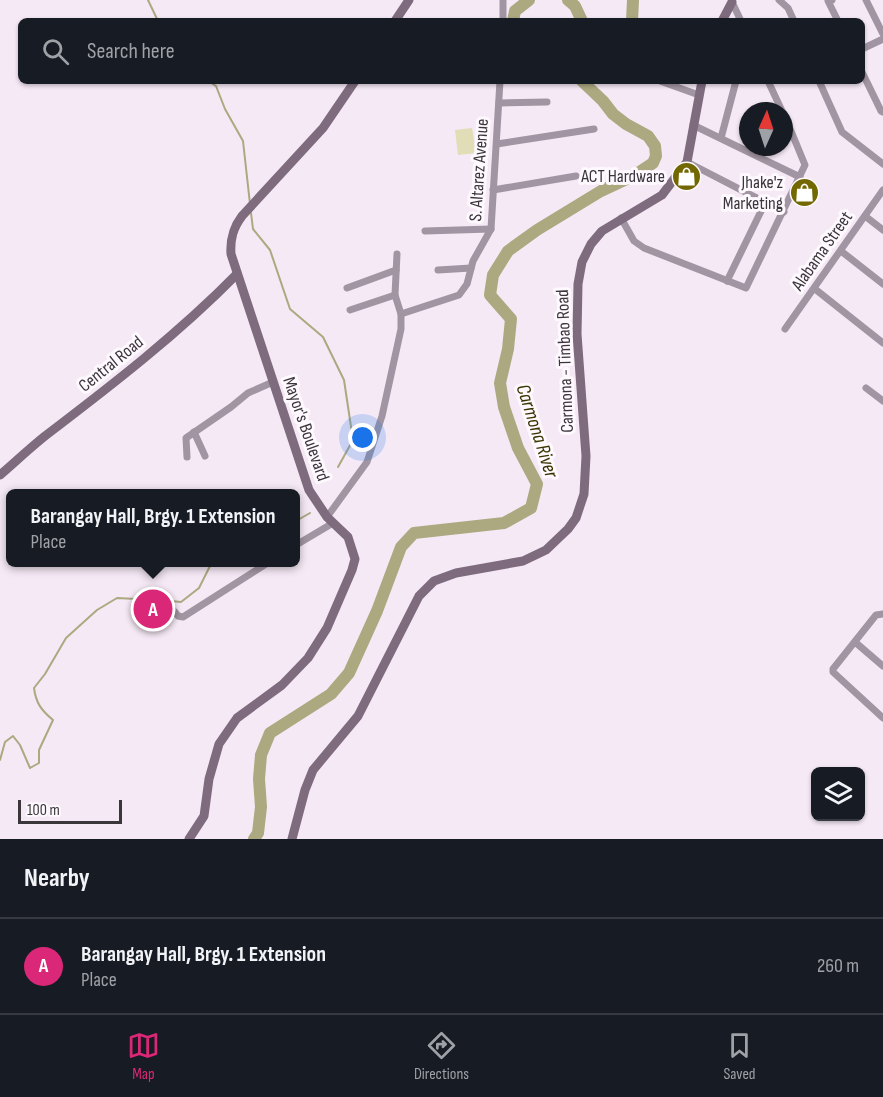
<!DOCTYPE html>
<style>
body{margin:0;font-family:"Sofia Sans Condensed",sans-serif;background:#20242c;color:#f1f3f6}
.controls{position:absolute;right:18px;bottom:18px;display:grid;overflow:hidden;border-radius:9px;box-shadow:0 2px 4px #0004}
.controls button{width:54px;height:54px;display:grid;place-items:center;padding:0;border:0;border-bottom:2px solid #363941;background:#171b24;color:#f1f3f6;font:30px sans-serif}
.compass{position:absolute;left:739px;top:102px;width:54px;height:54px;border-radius:50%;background:#171b24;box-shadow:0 2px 4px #0004;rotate:3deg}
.scale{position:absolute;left:18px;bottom:15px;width:104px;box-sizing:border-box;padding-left:6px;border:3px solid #3a363a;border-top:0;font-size:16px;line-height:21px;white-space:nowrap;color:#3a363a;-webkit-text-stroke:4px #fef9fe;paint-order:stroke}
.you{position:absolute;left:363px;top:438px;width:21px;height:21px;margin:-15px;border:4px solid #fff;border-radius:50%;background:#1a73e8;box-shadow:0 0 0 9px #1a73e833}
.badge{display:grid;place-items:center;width:39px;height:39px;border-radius:50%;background:#db2777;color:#fff;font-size:20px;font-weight:700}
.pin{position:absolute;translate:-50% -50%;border:3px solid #fff;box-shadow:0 2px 6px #0006}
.popup{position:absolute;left:6px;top:489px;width:294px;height:78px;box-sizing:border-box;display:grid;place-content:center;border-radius:9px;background:#171b24;filter:drop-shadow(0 2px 4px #0005);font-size:20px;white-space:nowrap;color:#9ea1a6}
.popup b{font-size:22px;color:#f1f3f6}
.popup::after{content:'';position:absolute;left:50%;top:100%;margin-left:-12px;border:12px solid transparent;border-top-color:#171b24}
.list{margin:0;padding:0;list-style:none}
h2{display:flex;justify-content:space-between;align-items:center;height:78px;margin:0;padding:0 24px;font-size:26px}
h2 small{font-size:20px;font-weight:400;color:#9ea1a6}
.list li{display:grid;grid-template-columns:39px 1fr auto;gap:18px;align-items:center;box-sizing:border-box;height:96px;padding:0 24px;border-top:2px solid #363941}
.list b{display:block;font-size:22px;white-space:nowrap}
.list p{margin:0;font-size:20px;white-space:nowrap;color:#9ea1a6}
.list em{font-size:20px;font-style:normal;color:#9ea1a6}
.icon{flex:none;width:33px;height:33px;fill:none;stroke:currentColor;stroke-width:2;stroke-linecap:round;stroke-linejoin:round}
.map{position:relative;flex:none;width:883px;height:839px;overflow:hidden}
.search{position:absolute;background:#171b24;box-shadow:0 2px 4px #0004;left:18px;right:18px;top:18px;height:66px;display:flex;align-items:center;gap:15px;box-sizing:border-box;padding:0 21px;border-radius:9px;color:#9ea1a6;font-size:22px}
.sheet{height:174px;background:#171b24}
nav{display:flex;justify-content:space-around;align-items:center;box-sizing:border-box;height:84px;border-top:2px solid #363941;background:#171b24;font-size:16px;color:#9ea1a6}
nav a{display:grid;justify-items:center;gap:3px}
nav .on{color:#db2777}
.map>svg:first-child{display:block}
.green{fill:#e1ddb6}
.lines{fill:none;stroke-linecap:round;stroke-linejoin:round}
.stream{stroke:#aca880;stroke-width:2}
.river{stroke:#aca880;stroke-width:12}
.street{stroke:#a295a3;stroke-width:7}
.secondary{stroke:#7e6b7e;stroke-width:9}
.labels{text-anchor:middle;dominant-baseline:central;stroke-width:6;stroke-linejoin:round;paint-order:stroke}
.street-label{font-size:18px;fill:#3a363a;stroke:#fef9fe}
.poi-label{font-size:18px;fill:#3a363a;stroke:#fef9fe;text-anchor:end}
.water-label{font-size:20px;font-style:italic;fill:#3a3400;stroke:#fef9fe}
</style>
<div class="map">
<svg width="883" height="839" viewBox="0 0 883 839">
<rect width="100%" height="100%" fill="#f5e9f5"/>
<polygon class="green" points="472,128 476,153 458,155 455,130"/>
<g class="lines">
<g class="stream">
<polyline points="148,0 158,21"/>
<polyline points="208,81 216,86 225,109 243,141 250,204"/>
<polyline points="251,213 253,229 270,250 290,309 323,337 344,380 353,440 338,467"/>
<polyline points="296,521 310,513"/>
<polyline points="162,600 181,602 199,588 212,562"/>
<path d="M0,760l5,-18 8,-6 7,9 10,23 9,-5v-13l14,-30c-12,-10 -17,-17 -19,-32l11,-14 21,-36 31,-28 20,-12 39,2"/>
</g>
<g class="river">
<polyline points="568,0 575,6 582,21"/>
<polyline points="513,21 515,11 529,0"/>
<polyline points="632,21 633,0"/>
<polyline points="254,839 258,833 261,807 259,779 261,755 270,733 331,694 349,673 377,611 401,547 414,533 504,523 531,508 537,484 518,448 504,407 500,383 508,349 511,319 490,295 493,275 508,251 537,230 601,191 635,175 653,163 656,156 655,146 648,136 626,124 613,114 603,101 582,81"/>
</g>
<g class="street">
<polyline points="779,0 788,8 794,21"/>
<polyline points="832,0 828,1 838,21"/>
<polyline points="866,0 883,34"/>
<polyline points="732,2 741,21"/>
<polyline points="503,21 503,0"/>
<polyline points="862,49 883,39"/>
<polyline points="862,72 881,111 883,112"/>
<polyline points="660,81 699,95"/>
<polyline points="768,81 782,111"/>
<polyline points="819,81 842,132 883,164"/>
<polyline points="499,103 547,102"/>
<polyline points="693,125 800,177"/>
<polyline points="721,138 736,81"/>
<polyline points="497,144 594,129"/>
<polyline points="687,162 784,212"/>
<polyline points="493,190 576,176"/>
<polyline points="865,216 883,230"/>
<polyline points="621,218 634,241 644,248 746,288 805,165 784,114"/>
<polyline points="425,231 491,229"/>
<polyline points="841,251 883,284"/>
<polyline points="397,254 395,295 401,314"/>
<polyline points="438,270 471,268"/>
<polyline points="727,281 765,203"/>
<polyline points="347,288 396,270"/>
<polyline points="815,289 883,343"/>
<polyline points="350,310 395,295"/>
<polyline points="785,329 883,190"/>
<polyline points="866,388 883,401"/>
<polyline points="194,432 205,456"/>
<polyline points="187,457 186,438 231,407 248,393 273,382"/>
<polyline points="327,517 367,462 382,416 401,329 401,314 459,295 467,284 473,261 491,229 500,81"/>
<polyline points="296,545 333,523"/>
<path d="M147,606c13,-8 24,0 31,10l5,1 86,-55"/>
<polyline points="883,614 876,615 833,669 833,672 883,718"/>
<polyline points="855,642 883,666"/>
</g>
<g class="secondary">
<polyline points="395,21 409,0"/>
<polyline points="722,21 732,2"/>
<path d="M0,475c15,-13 30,-27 45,-39 67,-51 133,-102 192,-162"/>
<path d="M189,839l15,-23 5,-37 10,-35 18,-26 45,-33 26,-27 19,-30 25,-58 3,-11 -7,-22 -21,-20 -18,-27 -78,-236c-1,-15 2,-26 11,-38l81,-88 32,-47"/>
<polyline points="292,839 305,790 313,770 358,716 419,596 434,581 456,573 523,561 546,550 568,529 576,518 584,494 586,456 577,334 578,284 582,262 591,244 602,231 662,195 687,162 702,81"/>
</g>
</g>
<defs>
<symbol id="shop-disc" viewBox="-11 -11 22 22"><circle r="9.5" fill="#736800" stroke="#fef9fe"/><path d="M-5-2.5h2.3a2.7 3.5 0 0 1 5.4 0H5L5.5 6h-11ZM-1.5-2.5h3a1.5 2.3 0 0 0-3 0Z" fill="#fff"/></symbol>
</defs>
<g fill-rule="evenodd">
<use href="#shop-disc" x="670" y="160" width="33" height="33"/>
<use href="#shop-disc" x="788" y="176" width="33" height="33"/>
</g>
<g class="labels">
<g class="street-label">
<text transform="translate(479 170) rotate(-86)">S. Altarez Avenue</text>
<text transform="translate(822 251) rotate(-55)">Alabama Street</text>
<text transform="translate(565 361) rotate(-92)">Carmona - Timbao Road</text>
<text transform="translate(111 364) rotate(-39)">Central Road</text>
<text transform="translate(306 429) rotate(71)">Mayor's Boulevard</text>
</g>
<g class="poi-label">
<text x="665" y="176">ACT Hardware</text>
<text x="783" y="182">Jhake'z<tspan x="783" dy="21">Marketing</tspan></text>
</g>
<g class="water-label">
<text transform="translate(537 431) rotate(72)">Carmona River</text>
</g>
</g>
</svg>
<div class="controls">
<button><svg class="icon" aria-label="layers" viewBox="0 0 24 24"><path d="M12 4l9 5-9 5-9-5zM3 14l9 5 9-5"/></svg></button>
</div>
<svg class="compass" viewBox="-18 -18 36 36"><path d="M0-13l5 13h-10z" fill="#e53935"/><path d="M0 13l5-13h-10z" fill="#9ea1a6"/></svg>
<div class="scale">100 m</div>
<div class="you"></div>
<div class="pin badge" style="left:153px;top:609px">A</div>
<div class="popup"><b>Barangay Hall, Brgy. 1 Extension</b>Place</div>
<div class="search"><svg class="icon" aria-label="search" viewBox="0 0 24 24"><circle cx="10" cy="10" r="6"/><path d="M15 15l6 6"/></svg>Search here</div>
</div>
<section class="sheet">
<h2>Nearby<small></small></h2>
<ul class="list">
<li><span class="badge">A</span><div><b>Barangay Hall, Brgy. 1 Extension</b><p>Place</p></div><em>260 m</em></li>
</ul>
</section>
<nav>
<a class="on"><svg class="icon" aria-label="map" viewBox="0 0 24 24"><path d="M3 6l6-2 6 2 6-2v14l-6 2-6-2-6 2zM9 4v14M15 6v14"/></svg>Map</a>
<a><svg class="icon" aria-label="directions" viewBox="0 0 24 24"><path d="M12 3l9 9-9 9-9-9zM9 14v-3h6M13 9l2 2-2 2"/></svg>Directions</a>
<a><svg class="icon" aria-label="saved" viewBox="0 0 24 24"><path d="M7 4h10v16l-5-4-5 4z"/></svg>Saved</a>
</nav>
